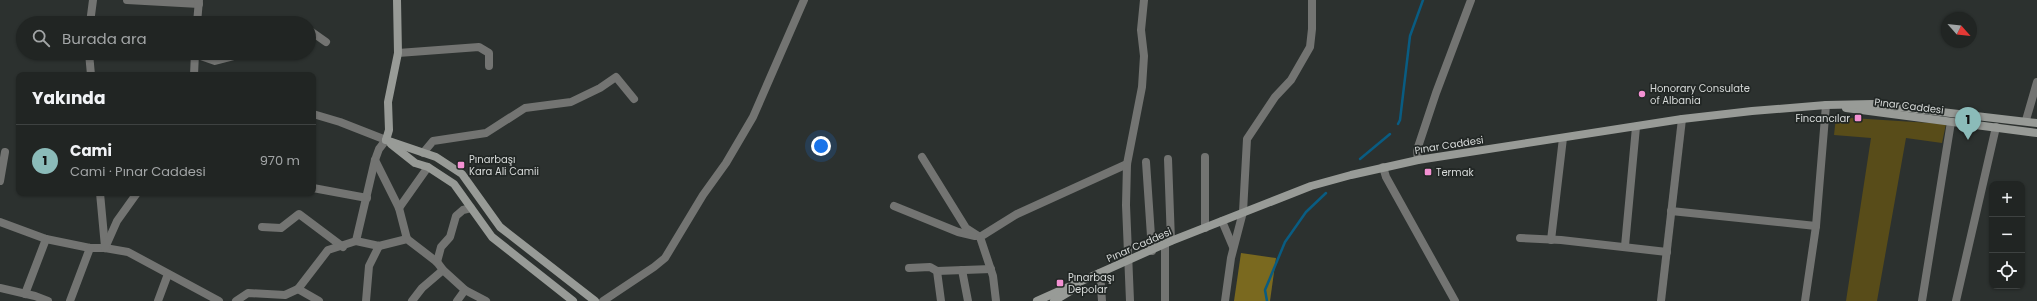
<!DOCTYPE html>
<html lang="tr">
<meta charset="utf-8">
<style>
body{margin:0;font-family:Poppins,sans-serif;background:#292d2b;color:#f1f3f6}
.controls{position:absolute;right:12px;bottom:12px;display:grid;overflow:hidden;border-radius:8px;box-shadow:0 1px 3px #0004}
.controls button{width:36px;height:36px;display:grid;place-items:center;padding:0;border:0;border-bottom:1px solid #3e4241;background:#212523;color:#f1f3f6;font:20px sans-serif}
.compass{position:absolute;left:1941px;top:12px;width:36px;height:36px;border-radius:50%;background:#212523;box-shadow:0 1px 3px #0004;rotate:117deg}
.you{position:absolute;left:821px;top:146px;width:14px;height:14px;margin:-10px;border:3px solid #fff;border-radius:50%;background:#1a73e8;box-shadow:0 0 0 6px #1a73e833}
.badge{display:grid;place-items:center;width:26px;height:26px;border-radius:50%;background:#8bbbb9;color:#111;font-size:13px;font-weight:700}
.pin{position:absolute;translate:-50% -33px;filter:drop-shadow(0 1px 2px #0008)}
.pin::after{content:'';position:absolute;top:21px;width:14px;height:12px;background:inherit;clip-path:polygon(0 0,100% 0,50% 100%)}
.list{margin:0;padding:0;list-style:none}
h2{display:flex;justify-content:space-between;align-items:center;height:52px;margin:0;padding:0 16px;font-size:17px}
h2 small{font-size:13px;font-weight:400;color:#a2a5a6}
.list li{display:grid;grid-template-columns:26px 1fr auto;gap:12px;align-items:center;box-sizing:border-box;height:72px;padding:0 16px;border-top:1px solid #3e4241}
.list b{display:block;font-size:15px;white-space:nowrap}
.list p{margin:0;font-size:13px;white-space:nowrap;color:#a2a5a6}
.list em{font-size:13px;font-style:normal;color:#a2a5a6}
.icon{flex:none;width:22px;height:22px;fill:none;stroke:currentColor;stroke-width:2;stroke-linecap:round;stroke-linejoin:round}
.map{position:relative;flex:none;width:2037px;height:301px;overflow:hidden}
.search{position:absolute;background:#212523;box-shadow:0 1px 3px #0004;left:16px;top:16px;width:300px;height:44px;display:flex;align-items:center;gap:10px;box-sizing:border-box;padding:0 14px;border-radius:22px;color:#a2a5a6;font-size:15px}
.panel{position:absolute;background:#212523;box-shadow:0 1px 3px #0004;left:16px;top:72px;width:300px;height:124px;border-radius:8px}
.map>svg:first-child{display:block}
.green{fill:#584c19}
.forest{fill:#7a691f}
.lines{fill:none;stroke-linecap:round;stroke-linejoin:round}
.stream{stroke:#095c82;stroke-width:2.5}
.minor{stroke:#737472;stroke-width:8}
.tertiary{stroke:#737472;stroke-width:8}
.secondary{stroke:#989b97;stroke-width:8}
.poi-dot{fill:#f491d3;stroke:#222725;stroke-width:1.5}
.labels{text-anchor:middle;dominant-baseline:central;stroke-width:3.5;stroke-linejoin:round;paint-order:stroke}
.poi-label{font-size:10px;fill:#d7dad9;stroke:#222725;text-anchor:start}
.street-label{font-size:10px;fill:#d7dad9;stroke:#222725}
</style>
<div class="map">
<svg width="2037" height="301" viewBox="0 0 2037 301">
<rect width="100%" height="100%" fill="#2c312f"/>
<polygon class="green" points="1836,117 1946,124 1942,143 1906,138 1877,301 1846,301 1871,138 1834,135"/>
<polygon class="forest" points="1241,253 1276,258 1270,301 1234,301"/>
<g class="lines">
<g class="stream">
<polyline points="1398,124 1400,120 1410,36 1423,0"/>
<polyline points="1360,159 1390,134"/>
<polyline points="1267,301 1265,290 1285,242 1306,212 1326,193"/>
</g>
<g class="minor">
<polyline points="127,0 199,4"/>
<polyline points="197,23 199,0"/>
<polyline points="309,30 326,42"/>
<polyline points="181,53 195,54 215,61 246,53"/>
<polyline points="398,53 479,47 489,53 489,66"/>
<polyline points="194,75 195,53"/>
<polyline points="2026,120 2037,82"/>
<polyline points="386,140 379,149 375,160 356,241 379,246 407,239 437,262 443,270 465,290 486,301"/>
<polyline points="423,153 433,141 486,133 525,108 571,102 600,88 616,77 634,99"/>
<polyline points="922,157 966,228 980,237"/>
<polyline points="1168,159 1171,241"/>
<polyline points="375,160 399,208 407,239"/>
<polyline points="1146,162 1152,251"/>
<polyline points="1383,167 1386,177 1455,301"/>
<polyline points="0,181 5,152"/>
<polyline points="313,188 367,198"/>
<polyline points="894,206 958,232 975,236"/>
<polyline points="399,208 428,167"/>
<polyline points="1671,211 1816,226"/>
<polyline points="1222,221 1233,247"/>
<polyline points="0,222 46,239 90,248 105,248 128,252 219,301"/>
<polyline points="262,227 281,228 299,214 343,247"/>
<polyline points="1205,228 1205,157"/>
<polyline points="1520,238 1561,240 1667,252"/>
<polyline points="1551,240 1563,138"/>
<polyline points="1165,245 1165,301"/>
<polyline points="1625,246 1636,127"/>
<polyline points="437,262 441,247 450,237 456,216 463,210 471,208"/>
<polyline points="909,268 930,267 937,271 941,301"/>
<polyline points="962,270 968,301"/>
<polyline points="937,271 991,269"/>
<polyline points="1100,273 1102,301"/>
<polyline points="0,288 35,296 48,301"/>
<polyline points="298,289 319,301"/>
<polyline points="25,294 46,239"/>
<polyline points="70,301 90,248"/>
<polyline points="158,301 168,274"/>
<polyline points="236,301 248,293 285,295 298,289 328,250 356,241"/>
<polyline points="366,301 369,266 379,246"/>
<polyline points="412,301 422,288 443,270"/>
<polyline points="457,301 465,290"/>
<polyline points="603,301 654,267 665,258 703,195 726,163 753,117 804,0"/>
<polyline points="996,301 993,276 980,237 1017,214 1127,164"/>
<polyline points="1130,301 1126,205 1127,164 1142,87 1144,56 1141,30 1144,0"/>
<polyline points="1225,301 1231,258 1243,212 1247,139 1275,97 1291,80 1310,47 1312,29 1312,0"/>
<polyline points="1661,301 1682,119"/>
<polyline points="1805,301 1816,226 1826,105"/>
<polyline points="1922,301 1951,122"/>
</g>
<g class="tertiary">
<polyline points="90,23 93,0"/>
<polyline points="89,53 91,75"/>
<polyline points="313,114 340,122 386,140"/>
<polyline points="1418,160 1417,150 1436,93 1471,0"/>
<polyline points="100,193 105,247"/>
<polyline points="105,248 117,221 137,193"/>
<polyline points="1956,301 1996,127"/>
</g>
<g class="secondary">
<polyline points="1846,108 2037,133"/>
<polyline points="386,140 436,157 462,174 500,227 595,301"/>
<polyline points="386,140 389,130 388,102 398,53 397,0"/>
<polyline points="391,144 415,163 428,167 454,184 492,237 573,301"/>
<polyline points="1037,301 1171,241 1311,186 1351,175 1418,160 1682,119 1752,111 1826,105 1873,104 2037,123"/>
<polyline points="1054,301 1072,290"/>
</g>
</g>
<g class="poi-dot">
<circle cx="1642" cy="94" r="4"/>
<rect x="1854" y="114" width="8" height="8" rx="2"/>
<rect x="457" y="161" width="8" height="8" rx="2"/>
<rect x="1424" y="168" width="8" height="8" rx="2"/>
<rect x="1056" y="279" width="8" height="8" rx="2"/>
</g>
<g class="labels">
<g class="poi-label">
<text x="1650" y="88">Honorary Consulate<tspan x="1650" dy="12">of Albania</tspan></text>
<text x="1850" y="118" text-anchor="end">Fincancılar</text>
<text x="469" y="159">Pınarbaşı<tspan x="469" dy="12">Kara Ali Camii</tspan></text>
<text x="1436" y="172">Termak</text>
<text x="1068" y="277">Pınarbaşı<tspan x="1068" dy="12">Depolar</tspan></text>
</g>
<g class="street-label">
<text transform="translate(1909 106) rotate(7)">Pınar Caddesi</text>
<text transform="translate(1449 145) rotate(-9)">Pınar Caddesi</text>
<text transform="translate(1139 245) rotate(-24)">Pınar Caddesi</text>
</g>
</g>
</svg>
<div class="controls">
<button>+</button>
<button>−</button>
<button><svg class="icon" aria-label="locate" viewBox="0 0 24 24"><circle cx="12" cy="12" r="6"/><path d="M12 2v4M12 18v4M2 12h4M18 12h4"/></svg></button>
</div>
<svg class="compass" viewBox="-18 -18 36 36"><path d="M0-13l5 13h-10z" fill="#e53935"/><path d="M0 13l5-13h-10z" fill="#a2a5a6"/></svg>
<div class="you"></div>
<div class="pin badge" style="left:1968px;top:140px">1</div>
<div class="search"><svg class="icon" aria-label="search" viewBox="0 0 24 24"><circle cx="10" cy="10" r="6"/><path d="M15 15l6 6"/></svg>Burada ara</div>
<section class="panel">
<h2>Yakında<small></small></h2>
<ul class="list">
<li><span class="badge">1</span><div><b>Cami</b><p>Cami · Pınar Caddesi</p></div><em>970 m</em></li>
</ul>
</section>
</div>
